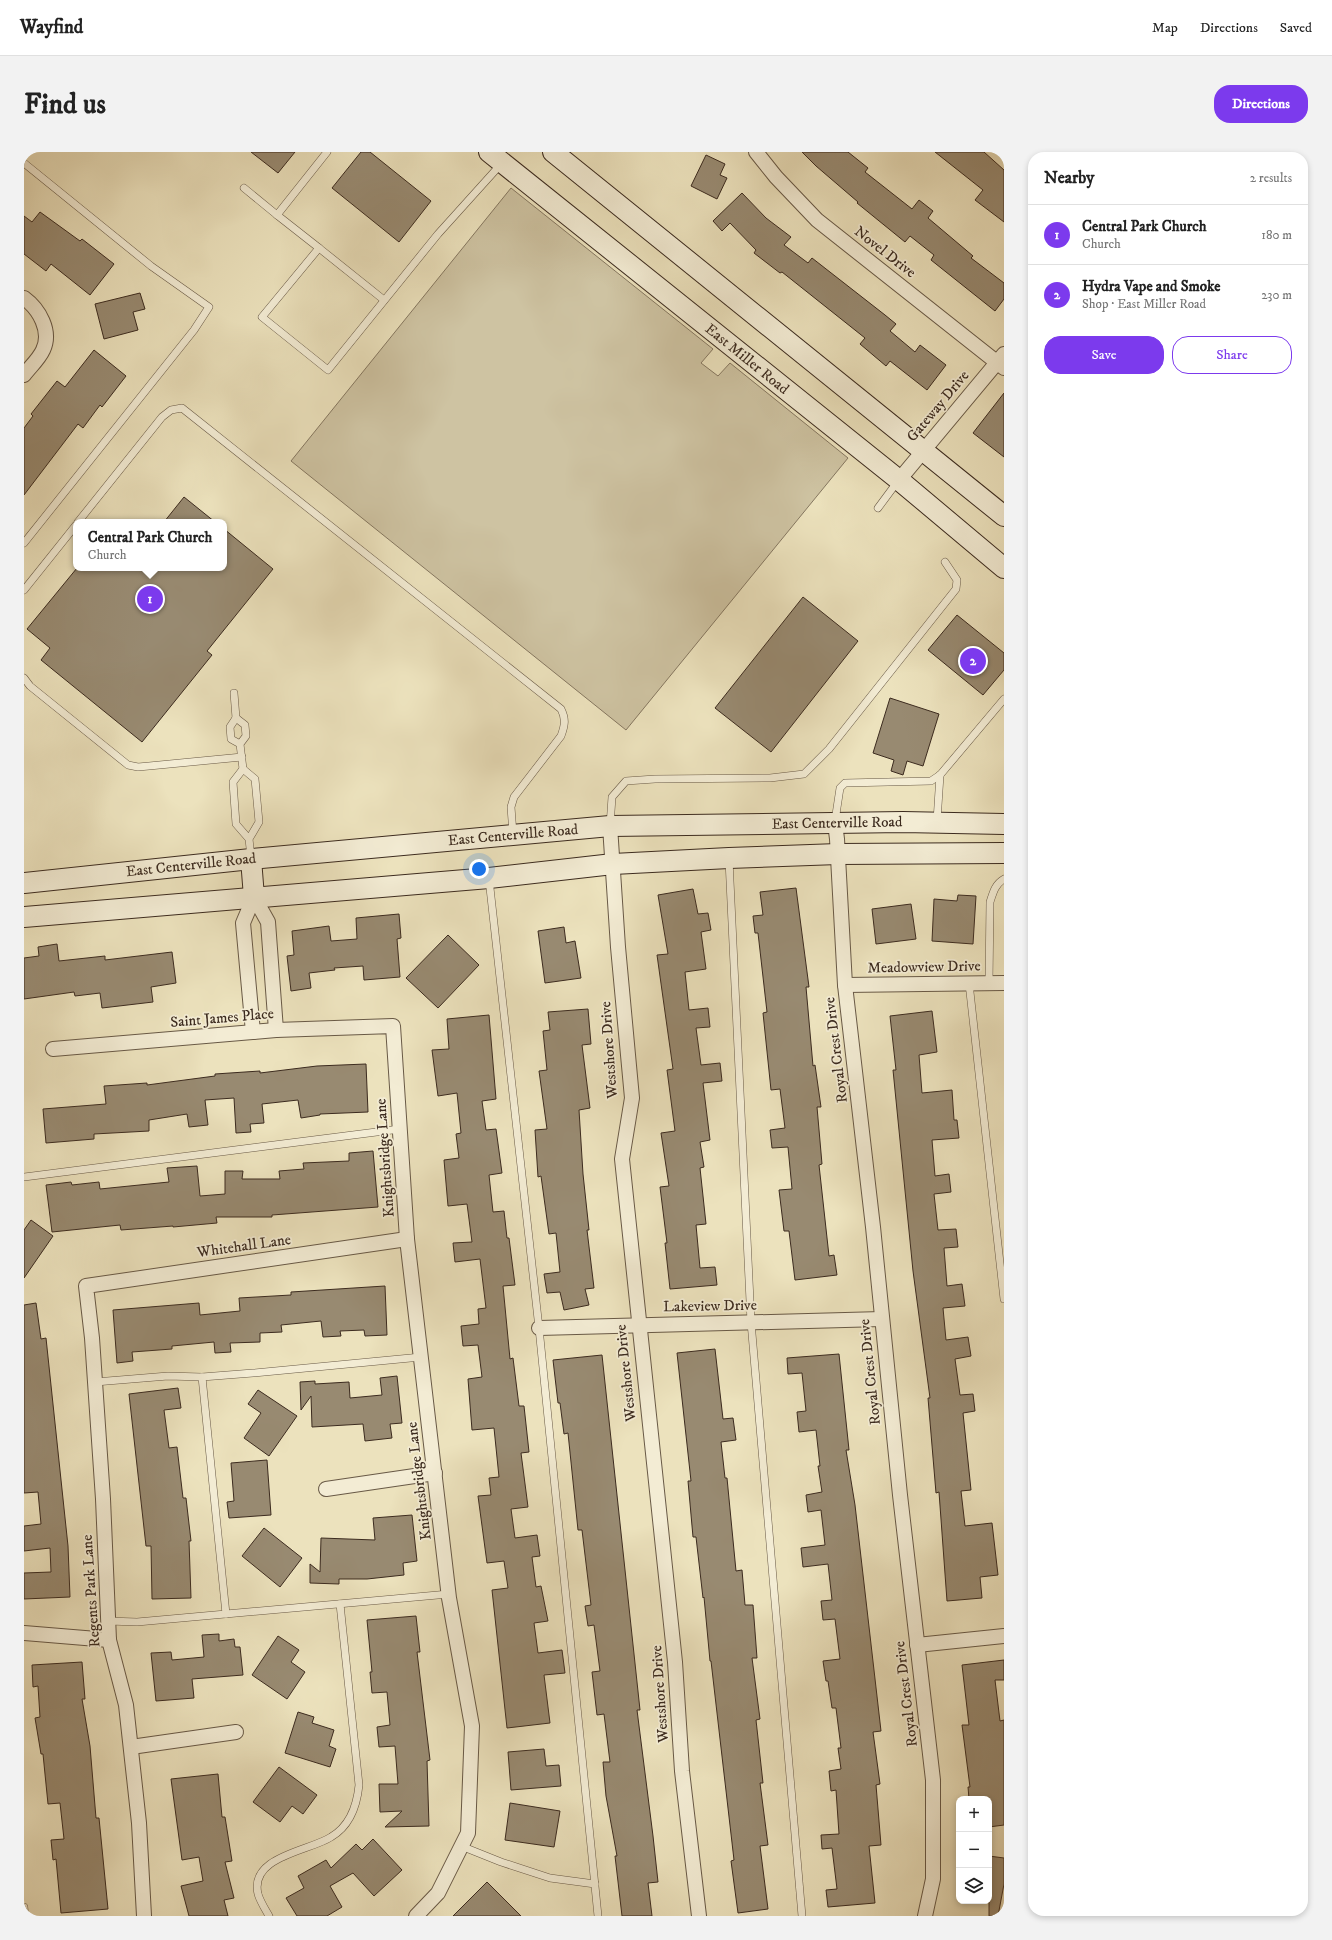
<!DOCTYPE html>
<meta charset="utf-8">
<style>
body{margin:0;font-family:"IM FELL DW Pica",serif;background:#f2f2f2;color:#222}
.controls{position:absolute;right:12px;bottom:12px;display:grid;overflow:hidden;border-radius:8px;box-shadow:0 2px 6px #0003}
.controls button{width:36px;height:36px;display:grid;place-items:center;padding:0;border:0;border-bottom:1px solid #e0e0e0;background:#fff;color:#222;font:20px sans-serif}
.you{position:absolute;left:455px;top:717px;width:14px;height:14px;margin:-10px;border:3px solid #fff;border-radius:50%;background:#1a73e8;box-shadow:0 0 0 6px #1a73e833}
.badge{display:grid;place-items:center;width:26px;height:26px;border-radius:50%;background:#7c3aed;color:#fff;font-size:13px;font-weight:700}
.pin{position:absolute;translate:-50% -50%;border:2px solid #fff;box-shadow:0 1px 4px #0006}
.popup{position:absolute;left:49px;top:367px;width:154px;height:52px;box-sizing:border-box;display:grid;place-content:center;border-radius:8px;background:#fff;filter:drop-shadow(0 1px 3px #0005);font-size:13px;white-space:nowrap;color:#767676}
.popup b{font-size:15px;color:#222}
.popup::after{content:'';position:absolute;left:50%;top:100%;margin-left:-8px;border:8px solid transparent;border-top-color:#fff}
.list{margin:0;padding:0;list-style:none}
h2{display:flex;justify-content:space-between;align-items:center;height:52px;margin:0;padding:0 16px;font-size:17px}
h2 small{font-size:13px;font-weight:400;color:#767676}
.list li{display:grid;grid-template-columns:26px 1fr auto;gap:12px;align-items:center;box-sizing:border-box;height:60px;padding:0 16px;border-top:1px solid #e0e0e0}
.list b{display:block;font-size:15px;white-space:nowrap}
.list p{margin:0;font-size:13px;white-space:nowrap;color:#767676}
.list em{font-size:13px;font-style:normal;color:#767676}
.actions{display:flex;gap:8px;padding:12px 16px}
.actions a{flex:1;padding:9px 0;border:1px solid #7c3aed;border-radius:16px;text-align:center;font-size:14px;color:#7c3aed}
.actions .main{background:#7c3aed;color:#fff}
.icon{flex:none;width:22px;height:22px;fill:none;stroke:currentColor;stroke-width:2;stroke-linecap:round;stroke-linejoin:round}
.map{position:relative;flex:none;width:980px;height:1764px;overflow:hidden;border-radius:16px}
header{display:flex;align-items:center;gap:24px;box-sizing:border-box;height:56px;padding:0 20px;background:#fff;border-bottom:1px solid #e0e0e0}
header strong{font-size:19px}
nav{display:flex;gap:22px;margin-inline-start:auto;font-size:14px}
.intro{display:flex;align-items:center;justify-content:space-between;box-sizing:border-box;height:96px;padding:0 24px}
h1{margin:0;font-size:28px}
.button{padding:10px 18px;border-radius:16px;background:#7c3aed;color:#fff;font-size:14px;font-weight:700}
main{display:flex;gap:24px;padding:0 24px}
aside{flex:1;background:#fff;border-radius:16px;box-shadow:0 2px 6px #0003}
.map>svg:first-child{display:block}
.green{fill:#cec3a2;stroke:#857760}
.building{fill:#988a71;stroke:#3c2b1f}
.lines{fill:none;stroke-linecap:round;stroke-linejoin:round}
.lane-casing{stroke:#685946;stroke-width:8}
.street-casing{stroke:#685946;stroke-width:16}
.secondary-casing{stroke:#3c2b1f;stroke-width:22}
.lane{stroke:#f3ecd4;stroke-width:7}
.street{stroke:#f3ecd4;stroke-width:14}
.secondary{stroke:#f3ecd4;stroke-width:20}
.labels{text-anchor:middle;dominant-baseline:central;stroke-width:3.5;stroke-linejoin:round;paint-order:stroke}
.street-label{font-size:15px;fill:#3c2b1f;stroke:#f3ecd4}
</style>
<header>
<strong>Wayfind</strong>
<nav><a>Map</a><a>Directions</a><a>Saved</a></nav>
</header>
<div class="intro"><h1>Find us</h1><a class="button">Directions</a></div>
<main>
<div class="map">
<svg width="980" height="1764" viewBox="0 0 980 1764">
<rect width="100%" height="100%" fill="#ece2bd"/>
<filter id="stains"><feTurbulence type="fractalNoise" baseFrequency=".005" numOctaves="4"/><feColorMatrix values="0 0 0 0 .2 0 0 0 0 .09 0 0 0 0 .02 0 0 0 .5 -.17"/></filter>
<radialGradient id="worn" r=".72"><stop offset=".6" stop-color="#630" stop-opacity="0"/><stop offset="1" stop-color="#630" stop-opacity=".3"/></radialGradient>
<polygon class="green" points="487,36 689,197 677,211 694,224 706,211 824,306 602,578 267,309"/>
<g class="building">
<polygon points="227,0 271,0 254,21"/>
<polygon points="337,0 346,0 407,49 375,90 308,36"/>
<polygon points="778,0 824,0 844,16 841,20 888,57 895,48 909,59 904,66 949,104 947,106 980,131 980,147 971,159 907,108 910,103 886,84 881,90 833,51 834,50 792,14"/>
<polygon points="911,0 960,0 980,18 980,70 951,48 959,38"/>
<polygon points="682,3 701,12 696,23 703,26 693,47 667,34"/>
<polygon points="718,41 742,66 767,85 760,93 784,111 788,106 861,163 872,172 866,179 891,200 896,193 922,213 903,238 866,209 862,214 836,192 841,186 758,120 756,121 730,101 732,98 706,71 698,79 689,69"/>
<polygon points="16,60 56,89 58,87 90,112 66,143 27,112 22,119 0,102 0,64 8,70"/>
<polygon points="116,141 121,157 109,160 114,178 80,187 71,152"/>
<polygon points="70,198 102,224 78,255 76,253 59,276 54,272 0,343 0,276 9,264 7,262 33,229 41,235"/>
<polygon points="980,241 980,305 949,281"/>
<polygon points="160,345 191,370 140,370"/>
<polygon points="200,377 249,417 183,499 188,503 118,590 17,508 26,496 3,477 53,416 200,416"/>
<polygon points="779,445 834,489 747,600 691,556"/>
<polygon points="933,463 980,501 980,518 959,543 904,498"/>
<polygon points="866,546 915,562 899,614 883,609 879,623 867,619 870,608 849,601"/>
<polygon points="772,736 785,835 782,835 789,914 791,913 797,955 793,955 798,1012 795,1013 805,1104 810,1103 813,1123 771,1128 765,1079 760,1079 755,1038 768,1037 764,995 748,996 746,978 761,976 756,937 747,938 739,861 743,860 734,781 731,781 729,764 739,763 736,740"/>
<polygon points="669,737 674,762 684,761 687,778 677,780 682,817 661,820 665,858 684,856 686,875 672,876 677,913 696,911 698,929 679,931 686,988 676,990 680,1015 676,1016 682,1072 672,1073 676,1116 691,1115 693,1133 646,1137 641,1091 643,1091 636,1035 645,1034 637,981 651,979 643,918 649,917 633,803 644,802 634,743"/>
<polygon points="934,743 952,744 949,792 908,789 910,747 933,749"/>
<polygon points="887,752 892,787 852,792 848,757"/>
<polygon points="375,762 377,786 373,787 376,825 340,828 339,814 310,816 311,818 285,821 287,836 267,839 263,804 270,803 268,779 305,774 307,789 333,787 332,766"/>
<polygon points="540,775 542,791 551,789 557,826 521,831 514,779"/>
<polygon points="424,783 455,813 414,856 382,826"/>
<polygon points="33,792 35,809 81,804 81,808 148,800 152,831 127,835 129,850 78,856 76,841 51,844 50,840 0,847 0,806 15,804 14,795"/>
<polygon points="564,857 567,892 558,893 566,956 555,958 559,1022 565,1078 563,1078 570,1136 561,1137 565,1153 540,1158 536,1140 523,1141 520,1122 536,1120 532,1081 525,1082 517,1024 514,1025 511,978 523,977 515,919 523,918 519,879 526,878 524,860"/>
<polygon points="908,859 913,900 895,903 898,941 928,938 930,968 933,968 935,986 908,988 911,1024 925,1022 927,1040 910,1042 914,1078 932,1077 934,1095 920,1096 923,1134 938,1132 941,1154 919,1156 922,1188 944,1185 947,1204 931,1207 936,1243 949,1242 951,1259 939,1261 947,1338 937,1339 941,1374 968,1371 974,1423 956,1425 958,1446 923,1449 915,1340 912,1341 904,1246 906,1246 889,1119 869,918 872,918 866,864"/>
<polygon points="465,863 472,947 458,949 462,978 472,977 478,1021 465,1023 469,1060 480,1059 483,1086 485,1086 491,1133 479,1134 486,1207 489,1206 495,1254 500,1254 505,1300 497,1301 504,1355 487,1357 491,1386 513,1383 516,1404 508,1405 512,1435 517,1434 524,1469 510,1471 514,1501 538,1498 541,1521 520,1523 526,1571 483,1576 468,1438 484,1436 480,1409 463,1411 454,1344 467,1343 465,1326 475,1325 470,1276 448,1278 444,1227 458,1225 454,1193 439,1194 437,1174 455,1172 454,1157 462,1156 456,1107 431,1110 429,1091 448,1090 443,1052 424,1054 420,1008 435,1006 432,982 437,981 433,941 414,944 408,898 425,897 423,867"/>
<polygon points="342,912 344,960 296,962 296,963 277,966 274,948 238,952 240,971 226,972 227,980 212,981 210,946 181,948 184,973 165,975 163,962 125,968 125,979 70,982 70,987 22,991 19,957 82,952 80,934 123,931 123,933 191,924 191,922 236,919 236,921 293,914"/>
<polygon points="349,999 354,1055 248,1063 248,1065 192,1065 193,1071 149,1075 149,1074 97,1078 96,1073 28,1080 22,1033 47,1030 48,1033 75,1030 76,1037 145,1030 143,1016 173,1014 176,1044 201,1042 201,1019 219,1019 218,1027 256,1027 255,1019 280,1017 279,1011 325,1009 325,1001"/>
<polygon points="7,1068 29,1084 0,1126 0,1078"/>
<polygon points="361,1134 363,1183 341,1184 340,1178 316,1179 317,1184 299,1185 297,1169 257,1173 258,1180 236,1181 236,1190 206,1191 207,1200 191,1201 190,1190 148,1194 148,1197 108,1200 109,1209 93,1211 89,1158 175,1151 176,1163 216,1159 215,1146 267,1143 267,1140"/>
<polygon points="12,1151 17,1187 22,1186 44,1394 46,1445 0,1447 0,1421 27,1420 26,1396 0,1399 0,1374 17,1372 14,1340 0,1341 0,1153"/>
<polygon points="691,1197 699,1267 709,1266 712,1288 697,1290 701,1326 703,1326 712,1419 718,1418 721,1453 729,1453 733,1506 728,1506 736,1567 732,1568 739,1631 736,1631 744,1693 736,1694 744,1757 714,1761 707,1709 710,1708 687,1509 686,1509 680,1445 679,1446 672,1385 669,1385 664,1329 667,1329 653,1201"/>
<polygon points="815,1202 825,1298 822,1298 831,1353 857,1579 849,1580 856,1632 852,1633 857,1693 845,1694 851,1751 804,1755 802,1738 813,1737 808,1696 798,1697 797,1683 815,1682 812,1638 807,1639 805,1619 817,1617 814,1596 817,1596 812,1556 808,1556 804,1529 802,1529 799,1509 816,1507 811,1467 799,1468 797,1449 808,1448 804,1412 779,1415 777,1396 801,1393 797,1358 784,1360 782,1343 798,1340 794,1314 796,1314 792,1278 775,1280 773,1260 782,1259 778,1221 764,1222 763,1206"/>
<polygon points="578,1203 616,1558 613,1558 629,1684 634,1730 624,1731 628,1764 598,1764 591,1704 593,1704 582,1644 579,1610 586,1610 580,1562 573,1563 568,1520 576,1519 570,1473 564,1474 561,1454 567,1453 558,1378 554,1378 544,1281 540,1282 536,1251 534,1251 529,1208"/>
<polygon points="373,1224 378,1271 366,1272 368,1286 341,1289 339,1272 288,1275 287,1244 277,1258 276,1230 291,1229 291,1232 325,1230 326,1246 358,1243 356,1226"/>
<polygon points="154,1236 157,1256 140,1258 145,1296 153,1295 159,1346 162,1346 167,1389 165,1389 167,1446 128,1447 127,1394 122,1394 105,1242"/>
<polygon points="234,1238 273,1264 245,1304 220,1286 237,1261 224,1252"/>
<polygon points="243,1308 247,1363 205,1366 203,1350 210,1349 207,1311"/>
<polygon points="388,1363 393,1409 379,1411 380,1423 343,1427 315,1427 315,1432 286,1431 286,1412 296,1420 297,1386 351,1388 349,1366"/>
<polygon points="240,1376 278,1406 256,1435 218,1404"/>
<polygon points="392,1464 396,1500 393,1500 406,1608 403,1609 405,1674 361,1675 378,1659 356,1660 355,1632 374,1632 371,1594 355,1595 353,1575 366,1573 363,1540 348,1541 346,1520 348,1520 343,1468"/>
<polygon points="195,1482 195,1489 210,1487 211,1495 216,1495 219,1523 168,1527 170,1546 132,1549 127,1501 147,1500 148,1508 180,1505 178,1483"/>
<polygon points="254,1484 275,1498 267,1510 281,1520 263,1547 228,1523"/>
<polygon points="980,1508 980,1528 971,1528 976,1569 980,1568 980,1673 965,1675 965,1647 945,1647 944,1635 946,1635 938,1573 945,1573 938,1513"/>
<polygon points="58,1510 61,1547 58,1547 66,1594 72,1666 75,1666 84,1757 37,1761 32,1707 29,1708 27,1688 40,1687 36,1651 24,1652 19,1602 17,1602 11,1566 16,1565 14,1534 9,1535 8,1513"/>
<polygon points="274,1560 290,1565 288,1571 310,1578 305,1594 312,1597 306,1615 261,1601"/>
<polygon points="520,1597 522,1614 535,1613 537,1634 487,1638 484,1600"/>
<polygon points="255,1615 293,1643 279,1662 268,1654 256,1670 229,1650"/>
<polygon points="194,1622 198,1665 201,1665 208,1709 201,1710 210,1746 200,1748 204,1764 165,1764 157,1734 179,1729 175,1705 158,1708 147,1627"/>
<polygon points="486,1651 536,1659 530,1695 481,1688"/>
<polygon points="349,1687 378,1718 350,1744 329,1721 306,1734 318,1755 303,1764 273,1764 262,1746 280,1736 274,1724 302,1708 307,1716 332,1692 338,1698"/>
<polygon points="965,1704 980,1706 980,1732 974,1764 965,1764"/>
<polygon points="463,1730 497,1764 429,1764"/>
</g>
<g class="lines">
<defs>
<g id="lane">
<polyline points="303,0 253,63 295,96 238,165 304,218 414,82 478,11"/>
<polyline points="0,11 127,114 185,155 170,178 0,391"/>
<polyline points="220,36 253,63"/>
<polyline points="295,96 360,148"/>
<polyline points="854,356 874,329"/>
<path d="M54,370l84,-105 9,-7 11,-2 379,301c5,10 4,16 0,27l-47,61 -3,10 2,27"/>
<polyline points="0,438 52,373"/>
<polyline points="0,526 6,534 104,613 114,615 125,614 218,605"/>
<polyline points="210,541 212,566"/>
<polyline points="216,592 222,584 221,573 212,566 206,575 207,587 216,592 219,617"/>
<polyline points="811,669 816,636 821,631 907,629 916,623 980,547"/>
<polyline points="913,669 916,623"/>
<polyline points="586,674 588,645 602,629 631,627 746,626 780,622 805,597 932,437 933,428 921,410"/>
<polyline points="225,687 235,670 231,627 219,617 209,630 212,672 225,687 227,705"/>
<polyline points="705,708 727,1170 778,1764"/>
<polyline points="465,727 515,1176 574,1764"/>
<polyline points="945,831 980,1147"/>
<path d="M965,831l1,-81c3,-9 5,-18 14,-23"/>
<polyline points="0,1025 376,977"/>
<polyline points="178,1225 202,1462"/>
<polyline points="71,1230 144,1224 178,1225 229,1221 397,1205"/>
<polyline points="84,1469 113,1470 425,1442"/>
<polyline points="437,1694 477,1710 526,1726 571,1732"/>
<polyline points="0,1755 1,1764"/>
<path d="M245,1764c-4,-7 -9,-15 -11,-22 -9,-38 52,-43 73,-57 19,-11 26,-32 28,-52l-19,-181"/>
</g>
<g id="street">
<polyline points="732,0 752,25 793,68 980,216"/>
<path d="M0,146c15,11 28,33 19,52 -4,9 -13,17 -19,25"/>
<polyline points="875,328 980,202"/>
<polyline points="811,671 813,687 821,833 849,1075 876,1343 909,1628 909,1727 901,1764"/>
<polyline points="586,674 594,795 608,946 598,1007 651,1510 658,1619 675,1764"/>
<polyline points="821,833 980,831"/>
<polyline points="229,880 219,771 230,745 244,770 252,878"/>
<polyline points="29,897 252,878 369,874 383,1087 425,1446 448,1574 444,1681 414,1741 392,1764"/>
<polyline points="515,1176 858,1167"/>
<polyline points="302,1337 411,1321"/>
<polyline points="0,1481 85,1488"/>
<polyline points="893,1493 980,1484"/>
<polyline points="107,1595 212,1580"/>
<polyline points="120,1764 115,1671 102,1553 85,1488 79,1347 68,1186 62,1134 383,1087"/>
</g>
<g id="secondary">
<polyline points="465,0 875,328 980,416"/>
<polyline points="529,0 980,364"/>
<polyline points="227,707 230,745"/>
<polyline points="0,731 227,707 586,674 879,670 980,672"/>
<polyline points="0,765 465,726 589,712 705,706 814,702 980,701"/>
</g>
</defs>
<use href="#lane" class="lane-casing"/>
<use href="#street" class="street-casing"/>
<use href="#secondary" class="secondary-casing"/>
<use href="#lane" class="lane"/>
<use href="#street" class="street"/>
<use href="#secondary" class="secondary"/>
</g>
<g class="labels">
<g class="street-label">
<text transform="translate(861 100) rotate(38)">Novel Drive</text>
<text transform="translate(723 207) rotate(39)">East Miller Road</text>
<text transform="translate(914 254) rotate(-50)">Gateway Drive</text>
<text transform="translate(813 671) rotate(-1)">East Centerville Road</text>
<text transform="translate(489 683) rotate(-5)">East Centerville Road</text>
<text transform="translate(167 713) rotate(-6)">East Centerville Road</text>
<text transform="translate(900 815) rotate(-1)">Meadowview Drive</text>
<text transform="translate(198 866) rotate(-5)">Saint James Place</text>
<text transform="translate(585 898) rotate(-94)">Westshore Drive</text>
<text transform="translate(812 898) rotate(-97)">Royal Crest Drive</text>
<text transform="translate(361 1006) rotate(-94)">Knightsbridge Lane</text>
<text transform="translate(220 1094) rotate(-8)">Whitehall Lane</text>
<text transform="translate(686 1154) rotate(-1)">Lakeview Drive</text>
<text transform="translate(846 1220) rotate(-96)">Royal Crest Drive</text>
<text transform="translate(602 1221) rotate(-96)">Westshore Drive</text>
<text transform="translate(395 1329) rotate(-97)">Knightsbridge Lane</text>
<text transform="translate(67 1439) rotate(-94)">Regents Park Lane</text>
<text transform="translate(636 1542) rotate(-94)">Westshore Drive</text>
<text transform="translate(882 1542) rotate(-97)">Royal Crest Drive</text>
</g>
</g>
<rect width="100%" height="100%" filter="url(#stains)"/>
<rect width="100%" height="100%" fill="url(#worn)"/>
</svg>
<div class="controls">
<button>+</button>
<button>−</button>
<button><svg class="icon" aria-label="layers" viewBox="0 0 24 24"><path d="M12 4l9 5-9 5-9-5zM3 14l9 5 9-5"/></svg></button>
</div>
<div class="you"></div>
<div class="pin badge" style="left:126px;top:447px">1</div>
<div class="popup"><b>Central Park Church</b>Church</div>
<div class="pin badge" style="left:949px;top:509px">2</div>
</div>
<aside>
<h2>Nearby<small>2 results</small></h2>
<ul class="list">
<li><span class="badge">1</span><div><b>Central Park Church</b><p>Church</p></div><em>180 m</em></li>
<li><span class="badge">2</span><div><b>Hydra Vape and Smoke</b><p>Shop · East Miller Road</p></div><em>230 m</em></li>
</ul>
<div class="actions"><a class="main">Save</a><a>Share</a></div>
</aside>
</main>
